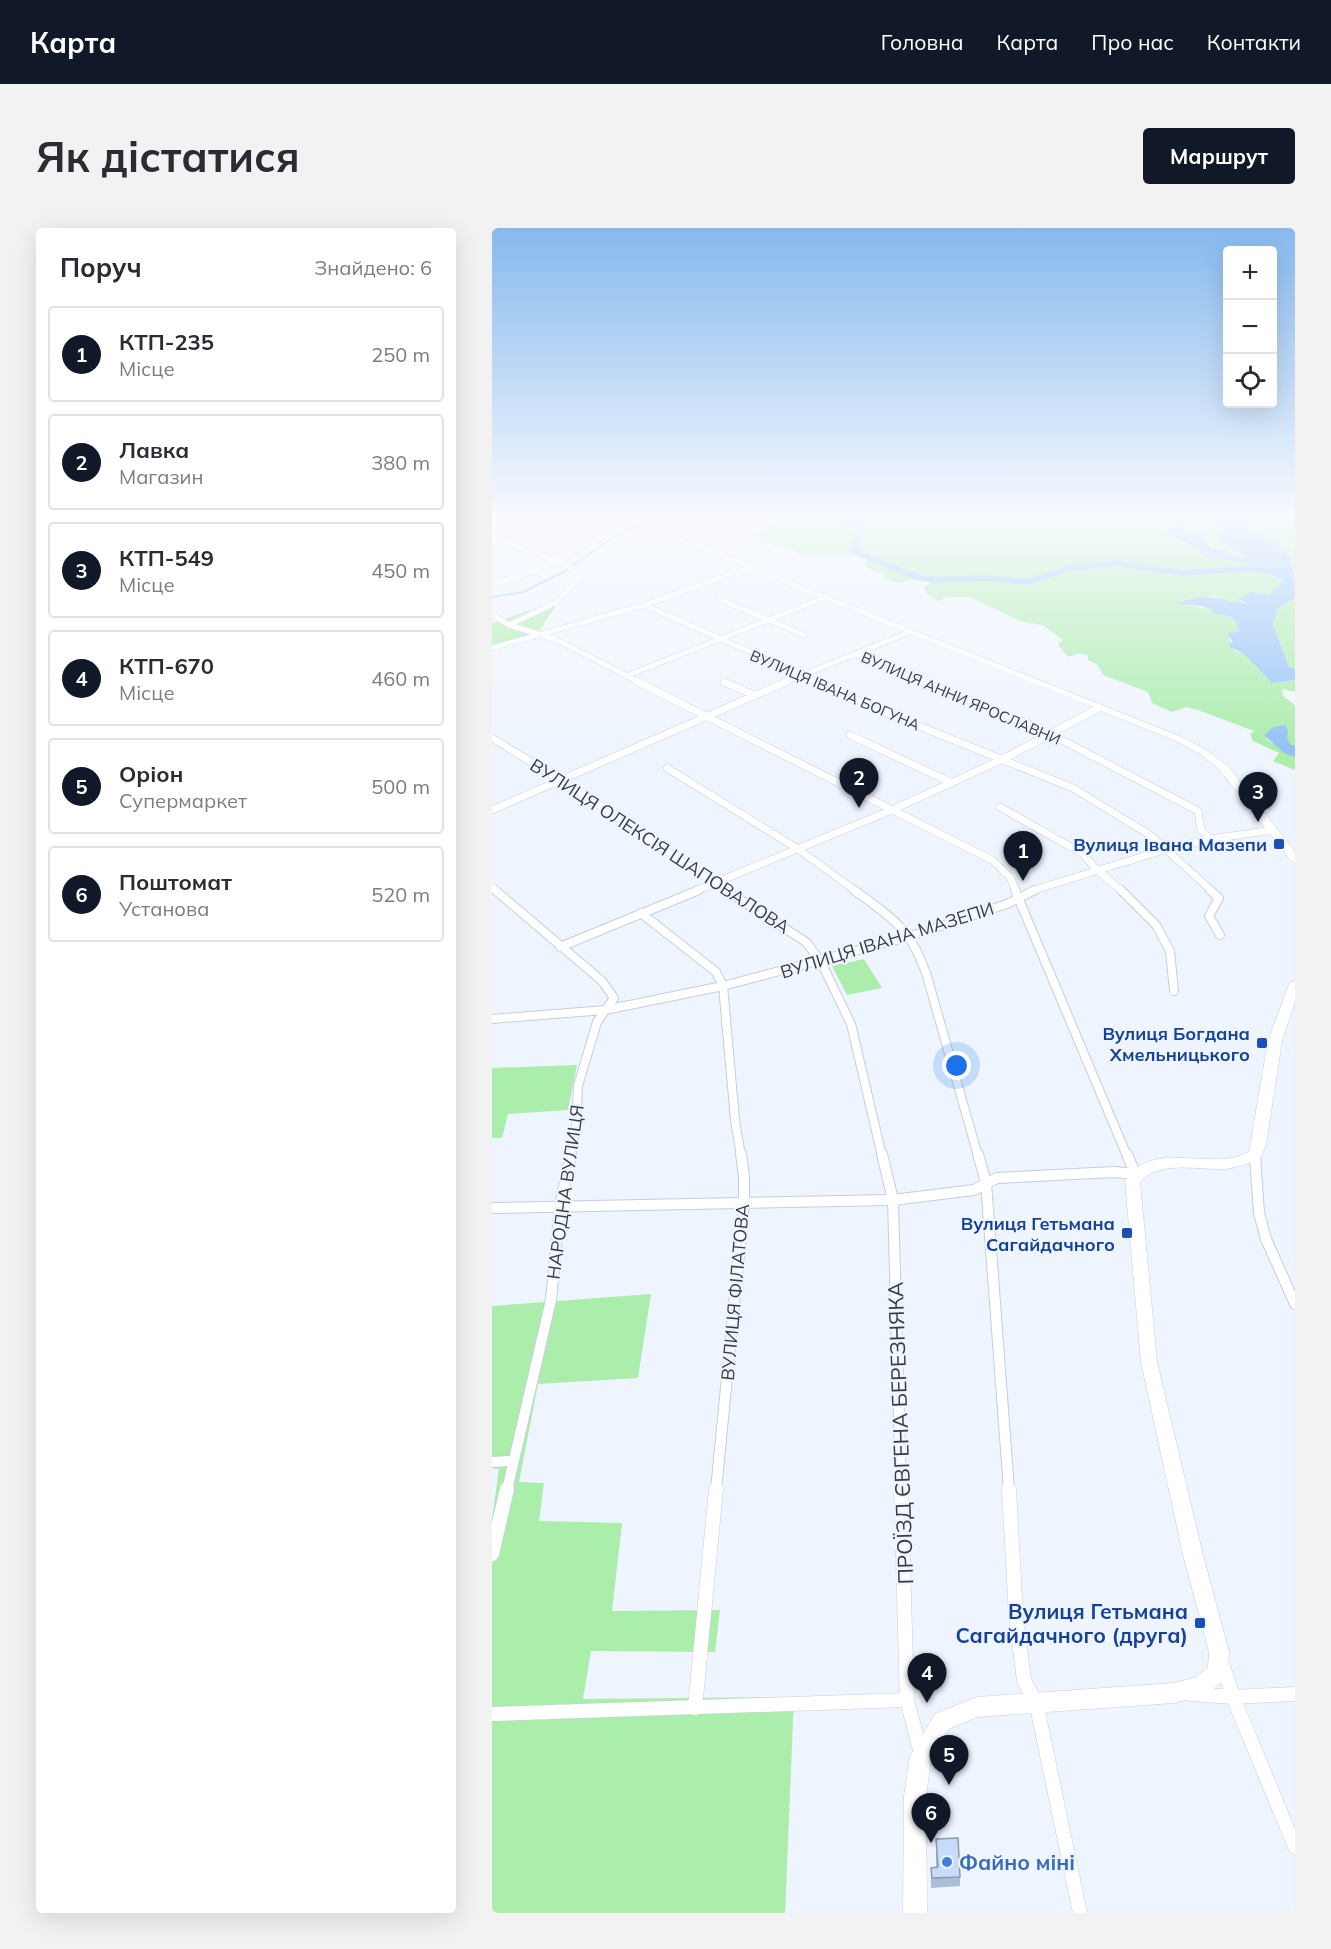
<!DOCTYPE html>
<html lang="uk">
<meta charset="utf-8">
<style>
body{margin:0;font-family:Mulish,sans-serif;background:#f2f2f3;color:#2b2b33}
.controls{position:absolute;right:18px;top:18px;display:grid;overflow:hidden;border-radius:6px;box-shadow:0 6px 24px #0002}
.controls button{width:54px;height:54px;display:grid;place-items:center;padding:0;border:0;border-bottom:2px solid #e1e1e2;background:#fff;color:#2b2b33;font:30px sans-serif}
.you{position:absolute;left:465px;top:838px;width:21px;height:21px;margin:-15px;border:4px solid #fff;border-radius:50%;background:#1a73e8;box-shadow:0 0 0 9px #1a73e833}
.badge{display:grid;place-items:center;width:39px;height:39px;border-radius:50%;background:#111827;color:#fff;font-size:20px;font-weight:700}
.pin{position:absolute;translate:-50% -50px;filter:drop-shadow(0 2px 3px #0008)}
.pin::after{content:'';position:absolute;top:32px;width:21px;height:18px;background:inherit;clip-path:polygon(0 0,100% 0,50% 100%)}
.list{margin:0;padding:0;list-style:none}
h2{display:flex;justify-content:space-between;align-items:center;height:78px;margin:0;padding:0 24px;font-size:26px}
h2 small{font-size:20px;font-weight:400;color:#7c7c81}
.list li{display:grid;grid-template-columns:39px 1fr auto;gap:18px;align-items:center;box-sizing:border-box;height:96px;margin:0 12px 12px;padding:0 12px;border:2px solid #e1e1e2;border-radius:6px}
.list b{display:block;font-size:22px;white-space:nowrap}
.list p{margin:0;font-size:20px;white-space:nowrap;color:#7c7c81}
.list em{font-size:20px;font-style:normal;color:#7c7c81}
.icon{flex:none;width:33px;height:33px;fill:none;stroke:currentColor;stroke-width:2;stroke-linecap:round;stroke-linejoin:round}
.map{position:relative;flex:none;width:803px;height:1685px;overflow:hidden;border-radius:6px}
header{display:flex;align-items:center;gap:36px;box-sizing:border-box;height:84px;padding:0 30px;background:#111827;color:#fff}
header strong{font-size:28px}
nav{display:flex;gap:33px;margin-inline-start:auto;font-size:21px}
.intro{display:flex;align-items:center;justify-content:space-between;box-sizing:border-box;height:144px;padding:0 36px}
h1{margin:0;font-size:42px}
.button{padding:15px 27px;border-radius:6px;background:#111827;color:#fff;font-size:21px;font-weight:700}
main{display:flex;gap:36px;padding:0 36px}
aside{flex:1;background:#fff;border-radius:6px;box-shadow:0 6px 24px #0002}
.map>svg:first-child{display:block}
.green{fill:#abedab}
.water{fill:#94c1f8}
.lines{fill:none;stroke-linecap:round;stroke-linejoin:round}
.stream{stroke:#94c1f8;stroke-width:1.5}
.river{fill:#94c1f8;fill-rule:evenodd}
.street-far4-casing{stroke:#c7ced8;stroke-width:6}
.street-far3-casing{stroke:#c7ced8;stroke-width:8}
.street-far2-casing{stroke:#c7ced8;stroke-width:10}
.street-far1-casing{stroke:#c7ced8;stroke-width:12}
.street-casing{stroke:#c7ced8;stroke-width:15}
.secondary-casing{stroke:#c7ced8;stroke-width:1}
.street-far4{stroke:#fff;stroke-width:5}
.street-far3{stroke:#fff;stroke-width:7}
.street-far2{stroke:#fff;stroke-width:8}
.street-far1{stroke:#fff;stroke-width:10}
.street{stroke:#fff;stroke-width:14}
.secondary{fill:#fff;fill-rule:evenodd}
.wall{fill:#acbdd7}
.building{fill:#c8dcfa;stroke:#8c9aaf;stroke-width:1.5}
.transit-dot{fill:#1a4fb4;stroke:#eff5fe;stroke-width:2}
.shop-dot{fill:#3f7fe0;stroke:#eff5fe;stroke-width:2}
.labels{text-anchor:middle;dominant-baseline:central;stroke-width:4.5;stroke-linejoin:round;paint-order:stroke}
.far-street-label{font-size:15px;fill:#383b3f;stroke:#eff5fe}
.transit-label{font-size:18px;font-weight:bold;fill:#164399;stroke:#eff5fe;text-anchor:end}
.street-label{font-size:18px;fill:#383b3f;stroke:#eff5fe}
.near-street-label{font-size:21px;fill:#383b3f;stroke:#eff5fe}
.near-transit-label{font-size:21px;font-weight:bold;fill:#164399;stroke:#eff5fe;text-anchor:end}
.near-shop-label{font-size:21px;font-weight:bold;fill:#366cbe;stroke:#eff5fe;text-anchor:start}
</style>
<header>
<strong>Карта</strong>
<nav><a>Головна</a><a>Карта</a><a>Про нас</a><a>Контакти</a></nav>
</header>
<div class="intro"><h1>Як дістатися</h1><a class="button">Маршрут</a></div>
<main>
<aside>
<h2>Поруч<small>Знайдено: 6</small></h2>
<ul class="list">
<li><span class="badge">1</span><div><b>КТП-235</b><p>Місце</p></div><em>250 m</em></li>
<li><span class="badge">2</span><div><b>Лавка</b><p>Магазин</p></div><em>380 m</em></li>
<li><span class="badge">3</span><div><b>КТП-549</b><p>Місце</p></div><em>450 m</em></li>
<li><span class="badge">4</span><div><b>КТП-670</b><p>Місце</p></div><em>460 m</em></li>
<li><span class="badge">5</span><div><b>Оріон</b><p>Супермаркет</p></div><em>500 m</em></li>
<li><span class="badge">6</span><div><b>Поштомат</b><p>Установа</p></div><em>520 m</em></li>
</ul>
</aside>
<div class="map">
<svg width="803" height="1685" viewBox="0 0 803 1685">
<rect width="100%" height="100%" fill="#eff5fe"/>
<g class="green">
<path d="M249,288h207l14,5 12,-5h98l16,3 36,-3h45l6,8 -12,7 9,9 22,6 11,11 41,6 37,19 -14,13 -17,-3 -13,6 11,6 -27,-3 -9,-5 -37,8 34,5 2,5 17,2 6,6 4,9 -12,3 7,17 9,3 28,29 23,-3v12l-13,-3 1,7 12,9v40h-4l-4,-7 -21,1c10,6 18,14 29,18v13l-22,-9 6,-8 -26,-12 -3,-7 4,-3 -56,-21 -12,-3 -14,5 -20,-9 -4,-11 -45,-17 -5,-10 -10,-5v-4l-8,-3 -12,4 -10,-12 5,-5 -20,-15 -21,-3 -52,-25h-22l-11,4 -9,-6 -4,-8 9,-6 -15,-2 -21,4 -15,-5 3,-3 -16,-6 -5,-6 6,-4c-25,-8 -52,2 -77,-8l3,-2 -9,-3 -6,2 -21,-9 3,-2 -10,-4 32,-13 -8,-2 -12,5z"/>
<path d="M687,288h33l-1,2 10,10 -3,7 3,6 24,17 -2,1c-15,-4 -31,-11 -42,-22l5,-3 -18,-6z"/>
<polygon points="756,288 803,288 803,341 779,313 762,305 753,296"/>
<polygon points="803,370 803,441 797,439 781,397 785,381"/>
<polygon points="68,372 47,403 0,418 0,395"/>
<polygon points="372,731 390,760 355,767 340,738"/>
<polygon points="85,837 76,882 16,886 10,910 0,910 0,840"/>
<polygon points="159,1066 146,1150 46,1156 27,1254 52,1255 47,1293 130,1295 120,1383 228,1382 223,1424 99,1423 91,1471 302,1469 293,1685 0,1685 0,1291 7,1241 0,1240 0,1078"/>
</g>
<g class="water">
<path d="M676,288h11l9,12 17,6 2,1 -6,2 10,10 32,12 2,-3 -27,-17 3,-11 -10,-10 37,-2 -3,8c8,8 15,11 24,16 26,13 26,32 26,58l-18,11 -4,16 16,42 6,2v11l-23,3 -28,-29 -16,-8 5,-5 -6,-7 12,-3 -3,-9 -6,-6 -17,-2 -2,-5 -10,-3 -25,-2c35,-14 38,-3 72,0l-10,-6 14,-6 17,3 14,-14 -37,-18 -41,-6 -11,-11 -30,-11 -1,-4 12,-7z"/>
<polygon points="793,497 796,503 795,510 799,517 803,517 803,529 792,525 772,507 781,499"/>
</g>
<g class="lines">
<g class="stream">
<polyline points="153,296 188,288"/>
<polyline points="80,338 120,310 146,298"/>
<polyline points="0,369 31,364 75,342"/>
</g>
<path class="river" d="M315,288c19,0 47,-2 61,13l-6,8 -3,13 61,25 14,2 51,-2 42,4 43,-14 47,-5 65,10 69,-5 32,7 -5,3 -27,-4 -69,5 -65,-10 -46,5 -43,14 -43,-4 -51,2 -19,-3 -64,-27 2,-17 6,-7 -2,-1z"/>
<defs>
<g id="street-far4">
<polyline points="0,292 12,288"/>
<polyline points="0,309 73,336 86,346 87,351 63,375 17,397"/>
<polyline points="0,357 48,341 116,305 143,294"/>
<polyline points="227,371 312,407"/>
<polyline points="152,377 326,454"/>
<polyline points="0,386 17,397 63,411 147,454"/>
<polyline points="0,420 152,377 256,340"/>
<polyline points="363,426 433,454"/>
<polyline points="134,448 332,370"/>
<polyline points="293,454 418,404"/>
</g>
<g id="street-far3">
<polyline points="144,453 500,632 518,649 524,663"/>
<polyline points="322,453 402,488 581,560 658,607 720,663"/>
<polyline points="429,453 545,499 706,583 709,602 718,611"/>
<polyline points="232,454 262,467"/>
<polyline points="358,507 460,555"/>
<polyline points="0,510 85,562 235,663"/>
<polyline points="175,540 306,621 364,663"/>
<polyline points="508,579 591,626 605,642 630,663"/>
<polyline points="0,582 296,453"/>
<polyline points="0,659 5,663"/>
<polyline points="203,663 400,582"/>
<polyline points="539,663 675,621 718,611 782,602"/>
</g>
<g id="street-far2">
<polyline points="3,662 110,753 122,770 105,794 86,858 84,900 78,928"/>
<polyline points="233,662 314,714 329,734 359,796 390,928"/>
<path d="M362,662c38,28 57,38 73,86l51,180"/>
<polyline points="523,662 635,928"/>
<polyline points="629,662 664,697 678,723 682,763"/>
<polyline points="718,662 727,670 717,688 728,707"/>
<polyline points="149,685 224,744 231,758 243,892 249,928"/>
<polyline points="68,719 207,662"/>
<polyline points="0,791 113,782 231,758 419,708 515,676 543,662"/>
</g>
<g id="street-far1">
<polyline points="390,926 401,972 409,1262"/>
<polyline points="486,926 494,955 517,1262"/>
<polyline points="763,927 767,985 774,1011 803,1076"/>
<polyline points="0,980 401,972 482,962 505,950 622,944 643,946 635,926"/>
<polyline points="0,1234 20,1233"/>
<polyline points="15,1262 59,1072 68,977 79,926"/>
<polyline points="224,1262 252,975 252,948 249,926"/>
</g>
<g id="street">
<polyline points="409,1261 415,1472 429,1526"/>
<polyline points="517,1261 524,1388 532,1453 544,1474 588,1685"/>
<polyline points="0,1326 15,1261"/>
<polyline points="731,1438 741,1469 803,1619"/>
<polyline points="698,1466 741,1469 803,1466"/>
<polyline points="203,1480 224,1261"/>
<polyline points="0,1486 415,1472"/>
</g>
<g id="secondary">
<path d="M124,288c7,0 13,3 19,4 8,0 17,-4 25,-4l-18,6 540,215 24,13 22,16 67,86v10l-4,-1 -71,-91 -20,-16 -24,-13 -75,-30 -94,50 -111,51h-8v-4l111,-51 94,-50z"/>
<path d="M803,752v22l-13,39 -16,104 -6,14c-12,4 -23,9 -36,10 -27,1 -65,-9 -84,13l17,180 46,193 26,97 -1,20 -3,7 -16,14 -35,10 -197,14 -28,12 -18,30 -5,37 1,117h-24l1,-117 6,-40 25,-42 42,-17 197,-14 23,-6 11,-10 1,-15 -26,-97 -42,-193 -16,-181c23,-39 76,-15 111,-24 4,-1 9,-4 13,-5l19,-111 21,-57z"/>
</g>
</defs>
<use href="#street-far4" class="street-far4-casing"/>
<use href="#street-far3" class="street-far3-casing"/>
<use href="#street-far2" class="street-far2-casing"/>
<use href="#street-far1" class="street-far1-casing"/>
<use href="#street" class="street-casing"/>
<use href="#secondary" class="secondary-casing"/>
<use href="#street-far4" class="street-far4"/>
<use href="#street-far3" class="street-far3"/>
<use href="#street-far2" class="street-far2"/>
<use href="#street-far1" class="street-far1"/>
<use href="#street" class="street"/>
<use href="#secondary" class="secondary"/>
</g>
<polygon class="wall" points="444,1611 468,1649 468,1658 439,1660 439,1640 444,1639"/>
<polygon class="building" points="466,1610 468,1649 440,1650 439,1640 446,1639 444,1611"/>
<linearGradient id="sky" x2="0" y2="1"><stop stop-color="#86b9ee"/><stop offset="0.55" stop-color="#f8faff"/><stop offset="1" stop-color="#f8faff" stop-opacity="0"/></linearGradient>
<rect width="803" height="524" fill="url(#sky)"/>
<g class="transit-dot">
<rect x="781" y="610" width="12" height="12" rx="3"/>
<rect x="764" y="809" width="12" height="12" rx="3"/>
<rect x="629" y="999" width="12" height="12" rx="3"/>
<rect x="702" y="1389" width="12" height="12" rx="3"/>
</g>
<circle class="shop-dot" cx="455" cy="1634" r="6"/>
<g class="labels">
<g class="far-street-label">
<text transform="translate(343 462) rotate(23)">ВУЛИЦЯ ІВАНА БОГУНА</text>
<text transform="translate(469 470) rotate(23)">ВУЛИЦЯ АННИ ЯРОСЛАВНИ</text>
</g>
<g class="transit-label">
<text x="775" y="616">Вулиця Івана Мазепи</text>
<text x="758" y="805">Вулиця Богдана<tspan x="758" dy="21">Хмельницького</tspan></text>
<text x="623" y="995">Вулиця Гетьмана<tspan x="623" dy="21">Сагайдачного</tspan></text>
</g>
<g class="street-label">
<text transform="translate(168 618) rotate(33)">ВУЛИЦЯ ОЛЕКСІЯ ШАПОВАЛОВА</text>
<text transform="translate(395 712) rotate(-17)">ВУЛИЦЯ ІВАНА МАЗЕПИ</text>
<text transform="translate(73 964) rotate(-82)">НАРОДНА ВУЛИЦЯ</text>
<text transform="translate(243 1064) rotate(-85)">ВУЛИЦЯ ФІЛАТОВА</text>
</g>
<g class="near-street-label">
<text transform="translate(408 1205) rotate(-92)">ПРОЇЗД ЄВГЕНА БЕРЕЗНЯКА</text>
</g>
<g class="near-transit-label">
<text x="696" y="1383">Вулиця Гетьмана<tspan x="696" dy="24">Сагайдачного (друга)</tspan></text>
</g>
<g class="near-shop-label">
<text x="467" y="1634">Файно міні</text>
</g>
</g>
</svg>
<div class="controls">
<button>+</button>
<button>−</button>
<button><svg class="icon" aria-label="locate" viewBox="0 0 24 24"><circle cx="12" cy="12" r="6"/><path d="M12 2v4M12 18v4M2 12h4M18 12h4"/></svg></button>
</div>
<div class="you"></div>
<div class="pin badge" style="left:531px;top:653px">1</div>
<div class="pin badge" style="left:367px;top:580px">2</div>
<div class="pin badge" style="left:766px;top:594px">3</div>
<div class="pin badge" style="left:435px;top:1475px">4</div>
<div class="pin badge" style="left:457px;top:1557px">5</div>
<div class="pin badge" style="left:439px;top:1615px">6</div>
</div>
</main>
